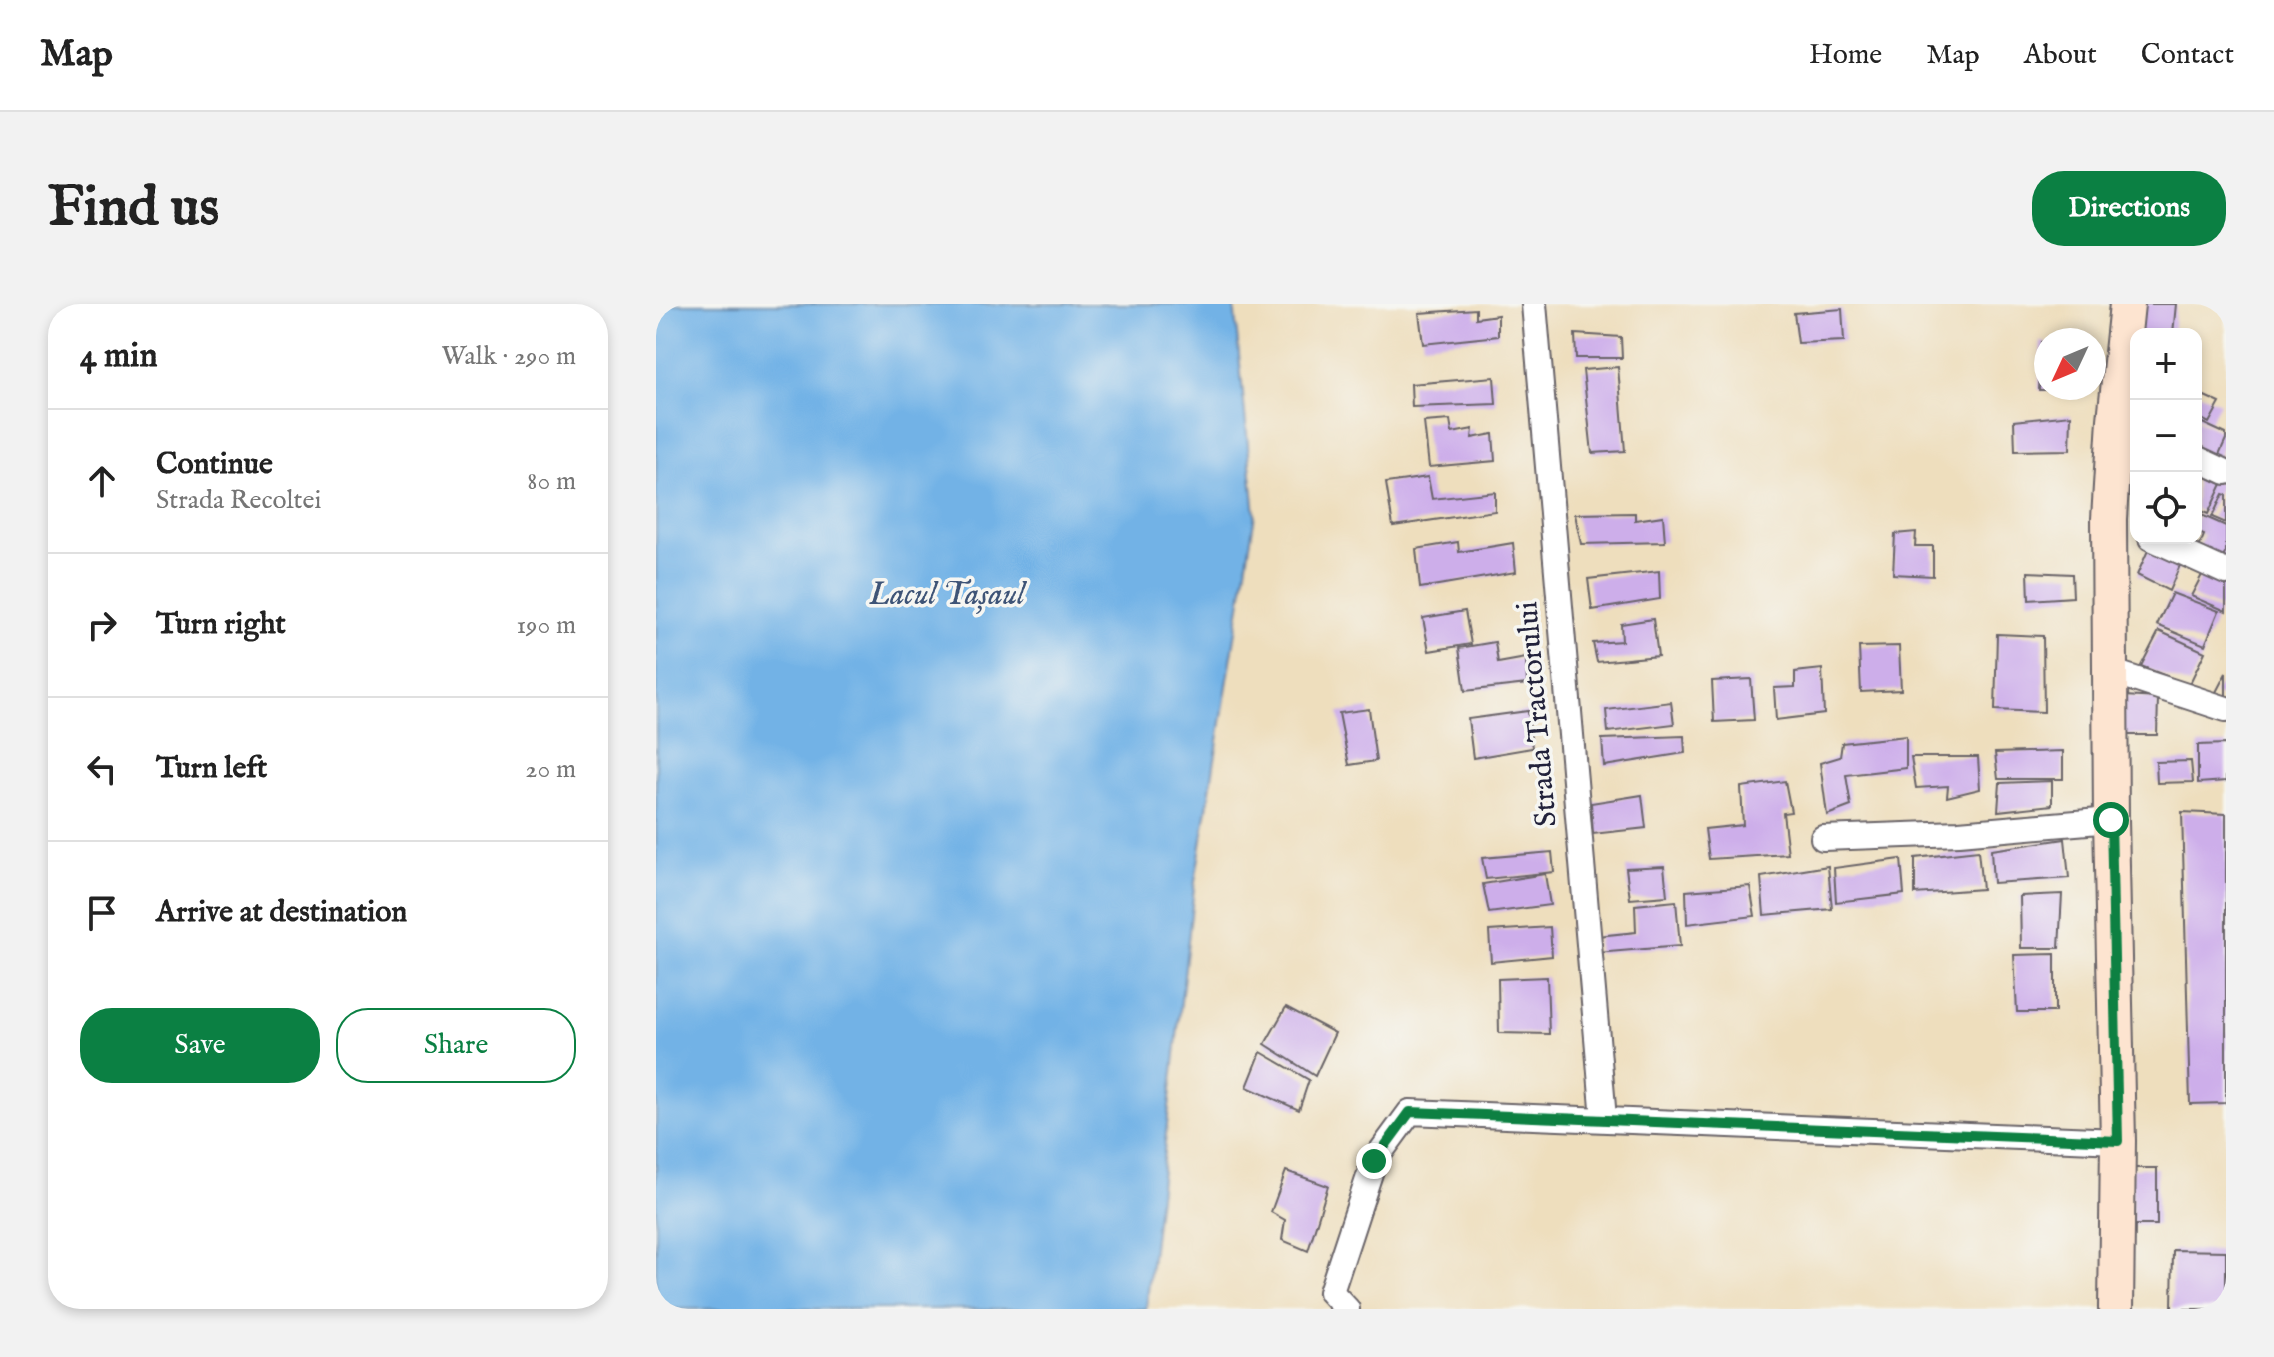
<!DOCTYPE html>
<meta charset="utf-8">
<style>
body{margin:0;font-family:"IM FELL English",serif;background:#f2f2f2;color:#222}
.controls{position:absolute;right:24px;top:24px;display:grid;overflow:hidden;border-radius:16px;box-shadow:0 4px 12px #0003}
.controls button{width:72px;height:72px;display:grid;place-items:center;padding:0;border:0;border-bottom:2px solid #e0e0e0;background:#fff;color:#222;font:40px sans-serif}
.compass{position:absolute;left:1378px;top:24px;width:72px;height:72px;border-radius:50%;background:#fff;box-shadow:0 4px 12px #0003;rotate:226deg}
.stop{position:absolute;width:24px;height:24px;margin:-18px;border:6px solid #0b8043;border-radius:50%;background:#fff}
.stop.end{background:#0b8043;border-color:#fff;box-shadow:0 2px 8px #0008}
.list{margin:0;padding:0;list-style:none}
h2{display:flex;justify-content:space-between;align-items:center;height:104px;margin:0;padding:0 32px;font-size:34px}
h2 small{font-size:26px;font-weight:400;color:#767676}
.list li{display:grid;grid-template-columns:52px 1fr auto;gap:24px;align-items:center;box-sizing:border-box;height:144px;padding:0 32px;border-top:2px solid #e0e0e0}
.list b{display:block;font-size:30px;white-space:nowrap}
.list p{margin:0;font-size:26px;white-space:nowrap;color:#767676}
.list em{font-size:26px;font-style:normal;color:#767676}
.actions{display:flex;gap:16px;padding:24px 32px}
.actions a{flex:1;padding:18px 0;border:2px solid #0b8043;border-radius:32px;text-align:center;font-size:28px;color:#0b8043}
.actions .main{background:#0b8043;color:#fff}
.icon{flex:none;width:44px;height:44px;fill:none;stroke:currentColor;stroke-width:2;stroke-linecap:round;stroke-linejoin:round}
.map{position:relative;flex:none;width:1570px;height:1005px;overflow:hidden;border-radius:32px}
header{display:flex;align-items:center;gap:48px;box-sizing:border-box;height:112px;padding:0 40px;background:#fff;border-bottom:2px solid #e0e0e0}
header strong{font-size:38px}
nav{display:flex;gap:44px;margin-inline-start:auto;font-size:28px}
.intro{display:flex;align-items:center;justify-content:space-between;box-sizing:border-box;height:192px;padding:0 48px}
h1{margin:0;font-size:56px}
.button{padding:20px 36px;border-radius:32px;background:#0b8043;color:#fff;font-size:28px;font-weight:700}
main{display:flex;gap:48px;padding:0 48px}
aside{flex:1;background:#fff;border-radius:32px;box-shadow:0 4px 12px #0003}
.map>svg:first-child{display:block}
.water{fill:#72b2e6;stroke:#4a6a90;stroke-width:2}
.building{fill:#cdaeea}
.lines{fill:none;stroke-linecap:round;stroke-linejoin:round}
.street-casing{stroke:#696468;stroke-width:28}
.secondary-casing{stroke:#696468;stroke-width:38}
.street{stroke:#fff;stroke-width:24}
.secondary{stroke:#fde4d0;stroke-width:34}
.route{stroke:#0b8043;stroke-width:10}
.labels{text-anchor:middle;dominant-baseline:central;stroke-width:7;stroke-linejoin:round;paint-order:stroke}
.street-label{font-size:30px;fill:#22223b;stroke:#f6f6f2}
.water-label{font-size:32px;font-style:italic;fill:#3e5477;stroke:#f6f6f2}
</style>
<header>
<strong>Map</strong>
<nav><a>Home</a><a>Map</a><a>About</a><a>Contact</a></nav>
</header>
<div class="intro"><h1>Find us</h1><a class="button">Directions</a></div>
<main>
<aside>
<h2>4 min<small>Walk · 290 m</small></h2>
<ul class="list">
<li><svg class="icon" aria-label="ahead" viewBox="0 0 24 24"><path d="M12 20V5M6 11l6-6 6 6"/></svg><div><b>Continue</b><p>Strada Recoltei</p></div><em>80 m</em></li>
<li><svg class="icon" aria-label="right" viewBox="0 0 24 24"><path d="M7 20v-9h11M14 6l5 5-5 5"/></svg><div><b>Turn right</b></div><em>190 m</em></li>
<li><svg class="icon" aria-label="left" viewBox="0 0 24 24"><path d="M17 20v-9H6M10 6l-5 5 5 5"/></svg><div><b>Turn left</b></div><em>20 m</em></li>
<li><svg class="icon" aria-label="arrive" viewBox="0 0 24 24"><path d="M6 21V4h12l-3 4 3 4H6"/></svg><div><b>Arrive at destination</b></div></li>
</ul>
<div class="actions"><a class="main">Save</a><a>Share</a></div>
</aside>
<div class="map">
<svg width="1570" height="1005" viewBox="0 0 1570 1005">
<rect width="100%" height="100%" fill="#f6f6f2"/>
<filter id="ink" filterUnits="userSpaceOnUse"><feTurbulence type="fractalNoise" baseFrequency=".0125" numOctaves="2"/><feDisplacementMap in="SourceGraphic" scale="16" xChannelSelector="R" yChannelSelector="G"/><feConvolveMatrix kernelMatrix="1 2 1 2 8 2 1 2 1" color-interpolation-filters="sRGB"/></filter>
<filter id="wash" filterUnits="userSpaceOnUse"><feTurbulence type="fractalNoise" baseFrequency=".006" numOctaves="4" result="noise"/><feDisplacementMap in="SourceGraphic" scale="32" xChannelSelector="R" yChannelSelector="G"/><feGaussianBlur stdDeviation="1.8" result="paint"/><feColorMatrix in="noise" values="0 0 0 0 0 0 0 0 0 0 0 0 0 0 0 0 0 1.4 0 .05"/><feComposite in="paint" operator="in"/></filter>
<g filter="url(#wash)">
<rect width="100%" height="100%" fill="#eedebd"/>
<polygon class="water" points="0,0 578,0 599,210 538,584 490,1005 0,1005"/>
<g id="blocks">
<g class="building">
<polygon points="1479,0 1520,0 1517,30 1480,30"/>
<polygon points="820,5 820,14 842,11 842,32 767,40 763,9"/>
<polygon points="1186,5 1188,37 1142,39 1138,9"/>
<polygon points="919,30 965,33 966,54 920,54"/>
<polygon points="1385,38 1390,39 1390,86 1383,86"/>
<polygon points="962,63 969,147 936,149 927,66"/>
<polygon points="838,73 840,100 756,103 755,80"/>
<polygon points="1540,88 1564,99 1553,119 1540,112"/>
<polygon points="1415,111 1414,146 1359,147 1358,117"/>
<polygon points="794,116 796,129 817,125 816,134 837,130 839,157 773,163 768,118"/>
<polygon points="1540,116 1570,130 1570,135 1561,155 1540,147"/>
<polygon points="1540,168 1566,180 1552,210 1540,205"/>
<polygon points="772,173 776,195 839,188 839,207 737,222 730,179"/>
<polygon points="1567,190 1570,191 1570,219 1556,213"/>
<polygon points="979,209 979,216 1007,212 1009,238 925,240 919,210"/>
<polygon points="1543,210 1570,222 1570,248 1566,255 1543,244 1548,231 1540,228 1540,216"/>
<polygon points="1260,228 1259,242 1277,242 1277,272 1237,270 1239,230"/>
<polygon points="802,238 803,248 857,239 860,268 764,284 760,245"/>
<polygon points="1493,244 1525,259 1513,287 1481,271"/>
<polygon points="1003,267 1004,295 936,306 932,275"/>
<polygon points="1548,267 1570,276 1570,307 1535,292"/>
<polygon points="1372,268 1416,270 1417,293 1373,296"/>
<polygon points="1516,289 1563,307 1549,341 1501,321"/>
<polygon points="809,307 815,340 773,347 767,314"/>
<polygon points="997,315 1002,352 941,358 937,339 966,337 965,320"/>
<polygon points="1503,327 1549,348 1533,381 1485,362"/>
<polygon points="1341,330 1387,332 1388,408 1339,406"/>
<polygon points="839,338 842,359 870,354 871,380 809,387 803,344"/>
<polygon points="1243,342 1245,386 1205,388 1203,343"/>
<polygon points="1166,365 1168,410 1120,416 1118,384 1139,383 1139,368"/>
<polygon points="1570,369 1570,395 1559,390"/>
<polygon points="1095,375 1098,416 1058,418 1056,377"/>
<polygon points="1468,392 1502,394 1501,431 1466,431"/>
<polygon points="1015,398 1018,420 952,428 950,406"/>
<polygon points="713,405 720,457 693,461 683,409"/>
<polygon points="872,407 876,444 817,454 812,415"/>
<polygon points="1028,432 1029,449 948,462 946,435"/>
<polygon points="1250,432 1250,464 1190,471 1195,502 1171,511 1164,459 1184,453 1186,439"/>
<polygon points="1570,440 1570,477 1542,479 1542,441"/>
<polygon points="1407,447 1407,475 1342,475 1339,449"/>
<polygon points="1255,453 1322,453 1324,485 1291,493 1292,482 1260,484"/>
<polygon points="1535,457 1537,478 1501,479 1500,458"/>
<polygon points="1129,477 1135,508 1127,509 1132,550 1053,555 1049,525 1087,521 1085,483"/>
<polygon points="1396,477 1396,501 1342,507 1344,479"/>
<polygon points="986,491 990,524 937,530 935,499"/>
<polygon points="1526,508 1570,510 1570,799 1534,800"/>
<polygon points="1409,535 1413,574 1337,579 1335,546"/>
<polygon points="1322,547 1326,585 1259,590 1259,554"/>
<polygon points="896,548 898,568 830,575 826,554"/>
<polygon points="1245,555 1248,590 1180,598 1178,564"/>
<polygon points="1008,562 1011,592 974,595 970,564"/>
<polygon points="1172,562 1176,605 1108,611 1105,573"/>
<polygon points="889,570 894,601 833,609 827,580"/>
<polygon points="1094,582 1099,612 1031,620 1030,587"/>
<polygon points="1406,590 1403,644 1365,644 1364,592"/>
<polygon points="1020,597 1024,642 941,649 942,632 980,628 979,601"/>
<polygon points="894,623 896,652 835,658 833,627"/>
<polygon points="1399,650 1399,708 1361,708 1358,651"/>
<polygon points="891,673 893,730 843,729 842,675"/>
<polygon points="630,703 679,729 659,772 609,740"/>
<polygon points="605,748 653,776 643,806 591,783"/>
<rect x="1476" y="864" width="25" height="57"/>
<polygon points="630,867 672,882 652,947 626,936 629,916 615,908"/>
<polygon points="1517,946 1570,947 1570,1005 1516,1005"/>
</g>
</g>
</g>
<g filter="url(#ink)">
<use href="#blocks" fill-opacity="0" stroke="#696468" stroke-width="2"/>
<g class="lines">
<defs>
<g id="street">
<polyline points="878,0 948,815"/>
<polyline points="1540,154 1570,168"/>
<polyline points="1495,234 1570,268"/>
<polyline points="1454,367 1570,405"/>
<polyline points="1167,534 1303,529 1455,516"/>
<polyline points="691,1005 675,988 718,857 754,808 1462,837"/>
</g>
<polyline id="secondary" points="1460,1005 1462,837 1455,516 1453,215 1459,116 1471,0"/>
</defs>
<use href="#street" class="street-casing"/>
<use href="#secondary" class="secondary-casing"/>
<use href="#street" class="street"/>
<use href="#secondary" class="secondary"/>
</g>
</g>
<g class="lines" filter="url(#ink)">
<polyline class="route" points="718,857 754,808 1462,837 1455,516"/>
</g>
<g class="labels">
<g class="street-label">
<text transform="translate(882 410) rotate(-95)">Strada Tractorului</text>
</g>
<g class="water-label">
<text x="291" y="291">Lacul Tașaul</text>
</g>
</g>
</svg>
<div class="controls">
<button>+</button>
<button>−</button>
<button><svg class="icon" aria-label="locate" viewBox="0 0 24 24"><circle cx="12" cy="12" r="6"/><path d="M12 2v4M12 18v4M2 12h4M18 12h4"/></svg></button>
</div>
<svg class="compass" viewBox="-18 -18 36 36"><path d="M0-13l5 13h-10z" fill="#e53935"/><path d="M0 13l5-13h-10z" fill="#767676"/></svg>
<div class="stop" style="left:1455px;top:516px"></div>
<div class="stop end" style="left:718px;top:857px"></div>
</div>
</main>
